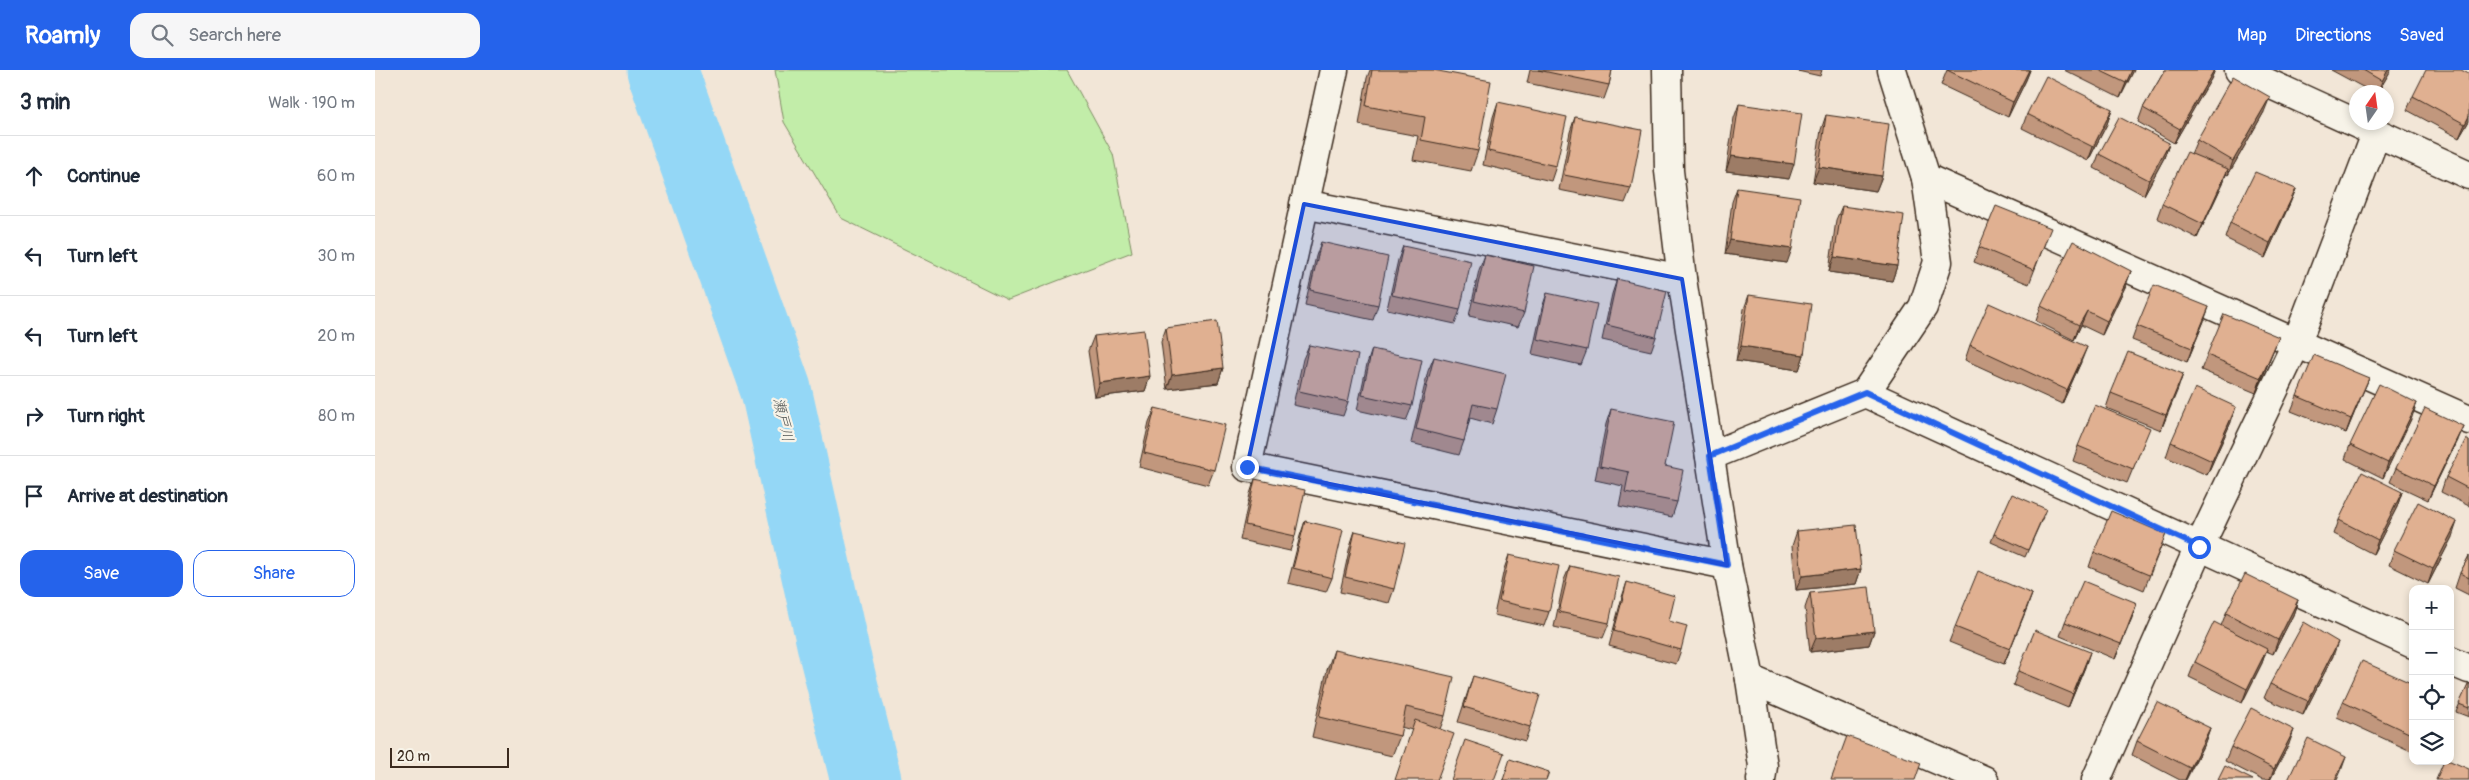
<!DOCTYPE html>
<meta charset="utf-8">
<style>
body{margin:0;font-family:Pangolin,"Klee One",sans-serif;background:#f6f6f7;color:#1f2937}
.controls{position:absolute;right:15px;bottom:15px;display:grid;overflow:hidden;border-radius:10px;box-shadow:0 2px 8px #0003}
.controls button{width:45px;height:45px;display:grid;place-items:center;padding:0;border:0;border-bottom:1px solid #e0e1e3;background:#fff;color:#1f2937;font:25px sans-serif}
.compass{position:absolute;left:1974px;top:15px;width:45px;height:45px;border-radius:50%;background:#fff;box-shadow:0 2px 8px #0003;rotate:13deg}
.scale{position:absolute;left:15px;bottom:12px;width:119px;box-sizing:border-box;padding-left:5px;border:2px solid #3b2a1e;border-top:0;font-size:14px;line-height:18px;white-space:nowrap;color:#3b2a1e;-webkit-text-stroke:4px #f7f3e8;paint-order:stroke}
.stop{position:absolute;width:15px;height:15px;margin:-11px;border:4px solid #2563eb;border-radius:50%;background:#fff}
.stop.end{background:#2563eb;border-color:#fff;box-shadow:0 1px 5px #0008}
.list{margin:0;padding:0;list-style:none}
h2{display:flex;justify-content:space-between;align-items:center;height:65px;margin:0;padding:0 20px;font-size:21px}
h2 small{font-size:16px;font-weight:400;color:#747a83}
.list li{display:grid;grid-template-columns:32px 1fr auto;gap:15px;align-items:center;box-sizing:border-box;height:80px;padding:0 20px;border-top:1px solid #e0e1e3}
.list b{display:block;font-size:19px;white-space:nowrap}
.list em{font-size:16px;font-style:normal;color:#747a83}
.actions{display:flex;gap:10px;padding:15px 20px}
.actions a{flex:1;padding:11px 0;border:1px solid #2563eb;border-radius:15px;text-align:center;font-size:18px;color:#2563eb}
.actions .main{background:#2563eb;color:#fff}
.icon{flex:none;width:28px;height:28px;fill:none;stroke:currentColor;stroke-width:2;stroke-linecap:round;stroke-linejoin:round}
.map{position:relative;flex:none;width:2094px;height:710px;overflow:hidden}
header{display:flex;align-items:center;gap:30px;box-sizing:border-box;height:70px;padding:0 25px;background:#2563eb;color:#fff}
header strong{font-size:24px}
nav{display:flex;gap:28px;margin-inline-start:auto;font-size:18px}
.search{width:350px;height:45px;background:#f6f6f7;display:flex;align-items:center;gap:12px;box-sizing:border-box;padding:0 18px;border-radius:15px;color:#747a83;font-size:19px}
main{display:flex}
aside{flex:1;background:#fff}
.map>svg:first-child{display:block}
.green{fill:#c2eda9;stroke:#7e8c64}
.lines{fill:none;stroke-linecap:round;stroke-linejoin:round}
.river{stroke:#94d7f6;stroke-width:71}
.street-casing{stroke:#3b2a1e;stroke-width:31}
.secondary-casing{stroke:#3b2a1e;stroke-width:31}
.street{stroke:#f7f3e8;stroke-width:28}
.secondary{stroke:#f7f3e8;stroke-width:28}
.wall{fill:#c1977d;stroke:#3b2a1e}
.shaded-wall{fill:#9d7b66;stroke:#3b2a1e}
.building{fill:#e0b091;stroke:#3b2a1e}
.route{stroke:#2563eb;stroke-width:6}
.marked{fill:#1d4ed8;fill-opacity:0.2;stroke:#1d4ed8;stroke-width:4;stroke-linejoin:round}
.labels{text-anchor:middle;dominant-baseline:central;stroke-width:4.5;stroke-linejoin:round;paint-order:stroke}
.water-label{font-size:15px;font-style:italic;fill:#515554;stroke:#f7f3e8}
</style>
<header>
<strong>Roamly</strong>
<div class="search"><svg class="icon" aria-label="search" viewBox="0 0 24 24"><circle cx="10" cy="10" r="6"/><path d="M15 15l6 6"/></svg>Search here</div>
<nav><a>Map</a><a>Directions</a><a>Saved</a></nav>
</header>
<main>
<aside>
<h2>3 min<small>Walk · 190 m</small></h2>
<ul class="list">
<li><svg class="icon" aria-label="ahead" viewBox="0 0 24 24"><path d="M12 20V5M6 11l6-6 6 6"/></svg><div><b>Continue</b></div><em>60 m</em></li>
<li><svg class="icon" aria-label="left" viewBox="0 0 24 24"><path d="M17 20v-9H6M10 6l-5 5 5 5"/></svg><div><b>Turn left</b></div><em>30 m</em></li>
<li><svg class="icon" aria-label="left" viewBox="0 0 24 24"><path d="M17 20v-9H6M10 6l-5 5 5 5"/></svg><div><b>Turn left</b></div><em>20 m</em></li>
<li><svg class="icon" aria-label="right" viewBox="0 0 24 24"><path d="M7 20v-9h11M14 6l5 5-5 5"/></svg><div><b>Turn right</b></div><em>80 m</em></li>
<li><svg class="icon" aria-label="arrive" viewBox="0 0 24 24"><path d="M6 21V4h12l-3 4 3 4H6"/></svg><div><b>Arrive at destination</b></div></li>
</ul>
<div class="actions"><a class="main">Save</a><a>Share</a></div>
</aside>
<div class="map">
<svg width="2094" height="710" viewBox="0 0 2094 710">
<rect width="100%" height="100%" fill="#f2e6d7"/>
<filter id="ink" filterUnits="userSpaceOnUse"><feTurbulence type="fractalNoise" baseFrequency=".02" numOctaves="2"/><feDisplacementMap in="SourceGraphic" scale="10" xChannelSelector="R" yChannelSelector="G"/><feConvolveMatrix kernelMatrix="1 2 1 2 8 2 1 2 1" color-interpolation-filters="sRGB"/></filter>
<g filter="url(#ink)">
<polygon class="green" points="400,0 692,0 738,84 757,182 633,230 466,148 409,52"/>
<g class="lines">
<polyline class="river" points="287,0 401,320 459,582 491,710"/>
<defs>
<g id="street">
<polyline points="959,0 872,397 1352,495"/>
<polyline points="1864,0 2094,105"/>
<polyline points="1551,108 2094,350"/>
<polyline points="929,134 1307,209"/>
<polyline points="1490,323 2038,574"/>
<polyline points="1335,386 1490,323 1548,237 1563,192 1551,108 1517,0"/>
<polyline points="2075,591 2094,599"/>
<polyline points="1375,609 1609,710"/>
<polyline points="1721,710 1824,477 1922,272 2001,64"/>
</g>
<polyline id="secondary" points="1292,0 1294,101 1307,209 1352,495 1375,609 1388,696 1386,710"/>
</defs>
<use href="#street" class="street-casing"/>
<use href="#secondary" class="secondary-casing"/>
<use href="#street" class="street"/>
<use href="#secondary" class="secondary"/>
</g>
<g class="wall">
<polygon points="995,0 1058,0 1103,81 1096,101 1038,90 1043,66 984,55 992,8"/>
<polygon points="1155,0 1237,0 1234,15 1229,29 1152,13"/>
<polygon points="1418,0 1447,0 1445,6"/>
<polygon points="1572,0 1655,0 1651,10 1633,47 1566,15"/>
<polygon points="1689,0 1759,0 1745,28"/>
<polygon points="1790,0 1840,0 1836,9 1799,73 1763,52 1768,38"/>
<polygon points="1956,0 2016,0 2003,22 1997,22"/>
<polygon points="2038,26 2094,51 2084,68 2032,40"/>
<polygon points="1123,32 1181,96 1176,111 1108,95 1118,47"/>
<polygon points="1364,34 1414,109 1351,101 1359,48"/>
<polygon points="1737,39 1732,54 1713,91 1647,58 1652,44"/>
<polygon points="1889,42 1853,105 1851,104 1848,113 1822,168 1782,148 1787,134 1816,84 1822,70"/>
<polygon points="1451,45 1507,106 1501,121 1438,112 1446,60"/>
<polygon points="1200,47 1256,118 1250,133 1184,120 1195,62"/>
<polygon points="1794,73 1789,88 1769,125 1719,98 1724,84"/>
<polygon points="1362,118 1412,193 1350,184 1357,132"/>
<polygon points="1921,119 1915,133 1890,188 1850,168 1855,153"/>
<polygon points="1467,136 1522,196 1517,211 1454,202 1461,150"/>
<polygon points="946,172 1003,235 998,250 930,235 941,186"/>
<polygon points="1670,173 1654,214 1599,192 1604,177"/>
<polygon points="1028,176 1085,240 1080,254 1012,239 1023,190"/>
<polygon points="1110,185 1149,243 1143,257 1094,246 1104,200"/>
<polygon points="1756,201 1751,215 1727,265 1706,255 1699,270 1661,251 1666,236"/>
<polygon points="1242,209 1281,267 1276,281 1227,270 1237,224"/>
<polygon points="1172,223 1212,280 1206,295 1157,284 1167,238"/>
<polygon points="1374,225 1429,285 1424,300 1361,291 1369,239"/>
<polygon points="1829,251 1812,292 1757,270 1762,256"/>
<polygon points="791,258 848,298 843,313 792,319 786,272"/>
<polygon points="719,266 775,306 770,321 720,327 713,281"/>
<polygon points="934,275 973,332 968,346 918,335 928,289"/>
<polygon points="1595,275 1706,292 1687,334 1590,290"/>
<polygon points="997,279 1037,336 1031,351 982,340 992,294"/>
<polygon points="1898,281 1881,323 1826,300 1832,285"/>
<polygon points="1059,287 1122,339 1117,354 1095,348 1089,371 1084,385 1036,373 1053,301"/>
<polygon points="1808,304 1786,360 1731,338 1736,323"/>
<polygon points="1994,308 1988,322 1971,363 1916,341 1922,326"/>
<polygon points="780,338 839,400 833,415 764,397 774,353"/>
<polygon points="1236,339 1290,396 1302,432 1297,447 1244,436 1248,416 1220,410 1231,354"/>
<polygon points="2037,347 2008,408 1970,389 1975,375"/>
<polygon points="1856,352 1832,405 1791,387 1796,372"/>
<polygon points="2082,370 2053,430 2015,412 2021,398"/>
<polygon points="2094,371 2094,436 2066,422 2071,407"/>
<polygon points="1769,372 1752,413 1698,391 1703,376"/>
<polygon points="880,409 920,466 915,481 865,470 875,424"/>
<polygon points="2027,422 2022,437 1998,484 1959,464 1964,450"/>
<polygon points="1668,447 1650,487 1616,472 1619,464"/>
<polygon points="930,451 957,508 951,522 913,513 925,466"/>
<polygon points="980,461 1019,519 1014,533 965,522 975,476"/>
<polygon points="1422,461 1486,499 1481,514 1421,520 1417,476"/>
<polygon points="1791,464 1769,520 1714,497 1719,482"/>
<polygon points="2077,467 2053,514 2014,495 2019,480"/>
<polygon points="1134,485 1174,542 1169,556 1119,545 1129,499"/>
<polygon points="2094,486 2094,525 2080,518 2085,503"/>
<polygon points="1195,496 1234,553 1228,568 1179,557 1189,510"/>
<polygon points="1252,512 1294,551 1306,580 1301,594 1234,576 1247,527"/>
<polygon points="1435,523 1499,561 1494,575 1435,582 1430,538"/>
<polygon points="1657,524 1629,594 1574,572 1580,557"/>
<polygon points="1923,530 1918,545 1898,584 1891,581 1887,593 1867,633 1814,607 1820,592 1846,556 1851,543"/>
<polygon points="1762,533 1740,589 1685,566 1690,552"/>
<polygon points="959,580 1070,646 1065,659 1037,660 1026,657 1025,666 1017,686 937,667 952,600"/>
<polygon points="1958,586 1928,645 1889,628 1895,614"/>
<polygon points="1710,597 1693,638 1638,615 1643,601"/>
<polygon points="1098,606 1155,657 1150,671 1083,652"/>
<polygon points="2094,613 2094,647 2081,642"/>
<polygon points="2038,614 2038,682 1962,647 1968,632"/>
<polygon points="1835,658 1830,672 1811,710 1805,710 1757,685 1762,671"/>
<polygon points="1914,674 1895,710 1887,710 1850,691 1856,677"/>
</g>
<g class="shaded-wall">
<polygon points="1654,0 1655,0 1651,10 1633,47 1638,32"/>
<polygon points="1757,0 1759,0 1745,28 1751,13"/>
<polygon points="1839,0 1840,0 1836,9 1799,73 1805,59"/>
<polygon points="2013,0 2016,0 2003,22 2007,11"/>
<polygon points="1895,27 1889,42 1853,105 1858,91"/>
<polygon points="1737,39 1732,54 1713,91 1718,77"/>
<polygon points="2094,46 2094,51 2084,68 2090,54"/>
<polygon points="1794,73 1789,88 1769,125 1774,110"/>
<polygon points="1356,86 1419,94 1414,109 1351,101"/>
<polygon points="1444,97 1507,106 1501,121 1438,112"/>
<polygon points="1853,99 1848,113 1822,168 1828,154"/>
<polygon points="1921,119 1915,133 1890,188 1895,173"/>
<polygon points="1355,170 1417,179 1412,193 1350,184"/>
<polygon points="1459,187 1522,196 1517,211 1454,202"/>
<polygon points="1756,201 1751,215 1727,265 1732,251"/>
<polygon points="1834,237 1829,251 1812,292 1817,278"/>
<polygon points="1712,241 1706,255 1699,270 1704,255"/>
<polygon points="1904,267 1898,281 1881,323 1886,308"/>
<polygon points="1366,276 1429,285 1424,300 1361,291"/>
<polygon points="1712,277 1706,292 1687,334 1692,320"/>
<polygon points="848,298 843,313 792,319 797,305"/>
<polygon points="1808,304 1803,319 1786,360 1791,345"/>
<polygon points="775,306 770,321 720,327 725,313"/>
<polygon points="1994,308 1988,322 1971,363 1976,349"/>
<polygon points="2042,333 2037,347 2008,408 2013,393"/>
<polygon points="1861,337 1856,352 1832,405 1837,391"/>
<polygon points="2088,356 2082,370 2053,430 2059,416"/>
<polygon points="2027,422 2022,437 1998,484 2003,470"/>
<polygon points="2082,452 2077,467 2053,514 2058,499"/>
<polygon points="1486,499 1481,514 1421,520 1427,506"/>
<polygon points="1657,524 1652,538 1629,594"/>
<polygon points="1923,530 1918,545 1898,584 1903,570"/>
<polygon points="1762,533 1757,548 1740,589 1746,574"/>
<polygon points="1499,561 1494,575 1435,582 1441,568"/>
<polygon points="1963,572 1958,586 1928,645 1933,631"/>
<polygon points="1892,579 1887,593 1867,633 1872,619"/>
<polygon points="1715,582 1710,597 1693,638 1698,624"/>
<polygon points="1835,658 1830,672 1810,710 1815,698"/>
<polygon points="1919,660 1914,674 1895,710 1899,699"/>
<polygon points="1971,687 1966,701 1962,710 1960,710"/>
</g>
<g class="building">
<polygon points="997,0 1058,0 1116,11 1103,81 1046,70 1050,47 991,36"/>
<polygon points="1163,0 1237,0 1234,15"/>
<polygon points="1572,0 1654,0 1638,32"/>
<polygon points="1724,0 1757,0 1751,13"/>
<polygon points="1790,0 1839,0 1805,59 1768,38"/>
<polygon points="1988,0 2013,0 2007,11"/>
<polygon points="2051,0 2086,0 2094,4 2094,46 2090,54 2038,26"/>
<polygon points="1671,6 1737,39 1718,77 1652,44"/>
<polygon points="1858,6 1895,27 1858,91 1822,70"/>
<polygon points="1123,32 1192,47 1181,96 1113,81"/>
<polygon points="1364,34 1427,43 1419,94 1356,86"/>
<polygon points="1451,45 1514,54 1507,106 1444,97"/>
<polygon points="1200,47 1267,60 1256,118 1189,105"/>
<polygon points="1744,47 1794,73 1774,110 1724,84"/>
<polygon points="1812,82 1853,99 1828,154 1787,134"/>
<polygon points="1880,102 1921,119 1895,173 1855,153"/>
<polygon points="1362,118 1425,127 1417,179 1355,170"/>
<polygon points="1467,136 1529,145 1522,196 1459,187"/>
<polygon points="1621,136 1676,158 1659,200 1604,177"/>
<polygon points="1698,171 1756,201 1732,251 1712,241 1704,255 1666,236"/>
<polygon points="946,172 1013,187 1003,235 935,220"/>
<polygon points="1028,176 1096,191 1085,240 1017,225"/>
<polygon points="1110,185 1159,196 1149,243 1099,231"/>
<polygon points="1242,209 1292,221 1281,267 1232,255"/>
<polygon points="1779,215 1834,237 1817,278 1762,256"/>
<polygon points="1172,223 1222,234 1212,280 1162,269"/>
<polygon points="1374,225 1436,234 1429,285 1366,276"/>
<polygon points="1614,233 1712,277 1692,320 1595,275"/>
<polygon points="1849,244 1904,267 1886,308 1832,285"/>
<polygon points="842,251 848,298 797,305 791,258"/>
<polygon points="769,260 775,306 725,313 719,266"/>
<polygon points="934,275 983,285 973,332 924,321"/>
<polygon points="997,279 1047,290 1037,336 987,325"/>
<polygon points="1753,282 1808,304 1791,345 1736,323"/>
<polygon points="1939,285 1994,308 1976,349 1922,326"/>
<polygon points="1059,287 1131,304 1122,339 1098,334 1089,371 1041,359"/>
<polygon points="2004,314 2042,333 2013,393 1975,375"/>
<polygon points="1820,318 1861,337 1837,391 1796,372"/>
<polygon points="1720,335 1775,358 1758,399 1703,376"/>
<polygon points="780,338 850,355 839,400 769,383"/>
<polygon points="2050,338 2088,356 2059,416 2021,398"/>
<polygon points="1236,339 1299,352 1290,396 1308,400 1302,432 1250,422 1254,402 1225,396"/>
<polygon points="2091,369 2094,371 2094,419 2071,407"/>
<polygon points="1987,402 2027,422 2003,470 1964,450"/>
<polygon points="880,409 930,420 920,466 870,455"/>
<polygon points="1637,424 1671,439 1653,480 1619,464"/>
<polygon points="2043,432 2082,452 2058,499 2019,480"/>
<polygon points="1736,441 1791,464 1774,505 1719,482"/>
<polygon points="930,451 968,460 957,508 918,498"/>
<polygon points="1481,455 1486,499 1427,506 1422,461"/>
<polygon points="980,461 1030,473 1019,519 970,507"/>
<polygon points="1134,485 1184,496 1174,542 1124,531"/>
<polygon points="2094,486 2094,508 2085,503"/>
<polygon points="1195,496 1244,507 1234,553 1184,542"/>
<polygon points="1603,501 1657,524 1635,579 1580,557"/>
<polygon points="1870,504 1923,530 1903,570 1851,543"/>
<polygon points="1708,511 1762,533 1746,574 1690,552"/>
<polygon points="1252,512 1300,526 1294,551 1312,556 1306,580 1239,561"/>
<polygon points="1494,517 1499,561 1441,568 1435,523"/>
<polygon points="1839,552 1892,579 1872,619 1820,592"/>
<polygon points="1929,552 1963,572 1933,631 1895,614"/>
<polygon points="1660,560 1715,582 1698,624 1643,601"/>
<polygon points="959,580 1079,607 1070,646 1031,637 1025,666 944,647"/>
<polygon points="1987,591 2038,614 2038,665 1968,632"/>
<polygon points="1098,606 1165,625 1155,657 1089,637"/>
<polygon points="2094,613 2094,638 2084,634"/>
<polygon points="1782,632 1835,658 1815,698 1762,671"/>
<polygon points="1876,638 1919,660 1899,699 1856,677"/>
<polygon points="1040,650 1079,664 1062,710 1020,710"/>
<polygon points="1472,666 1546,693 1540,710 1456,710"/>
<polygon points="1933,668 1971,687 1960,710 1913,710"/>
<polygon points="1090,670 1129,683 1119,710 1076,710"/>
<polygon points="1135,689 1174,702 1171,710 1128,710"/>
<polygon points="2069,691 2075,691 2094,699 2094,710 2061,710"/>
<polygon points="1850,696 1878,710 1843,710"/>
</g>
</g>
<g class="lines" filter="url(#ink)">
<polyline class="route" points="872,397 1352,495 1335,386 1490,322 1824,477"/>
</g>
<path class="marked" d="M929,134l378,75 45,286 -480,-98z"/>
<g class="labels">
<g class="water-label">
<text transform="translate(408 350) rotate(77)">瀬戸川</text>
</g>
</g>
</svg>
<div class="controls">
<button>+</button>
<button>−</button>
<button><svg class="icon" aria-label="locate" viewBox="0 0 24 24"><circle cx="12" cy="12" r="6"/><path d="M12 2v4M12 18v4M2 12h4M18 12h4"/></svg></button>
<button><svg class="icon" aria-label="layers" viewBox="0 0 24 24"><path d="M12 4l9 5-9 5-9-5zM3 14l9 5 9-5"/></svg></button>
</div>
<svg class="compass" viewBox="-18 -18 36 36"><path d="M0-13l5 13h-10z" fill="#e53935"/><path d="M0 13l5-13h-10z" fill="#747a83"/></svg>
<div class="scale">20 m</div>
<div class="stop" style="left:1824px;top:477px"></div>
<div class="stop end" style="left:872px;top:397px"></div>
</div>
</main>
